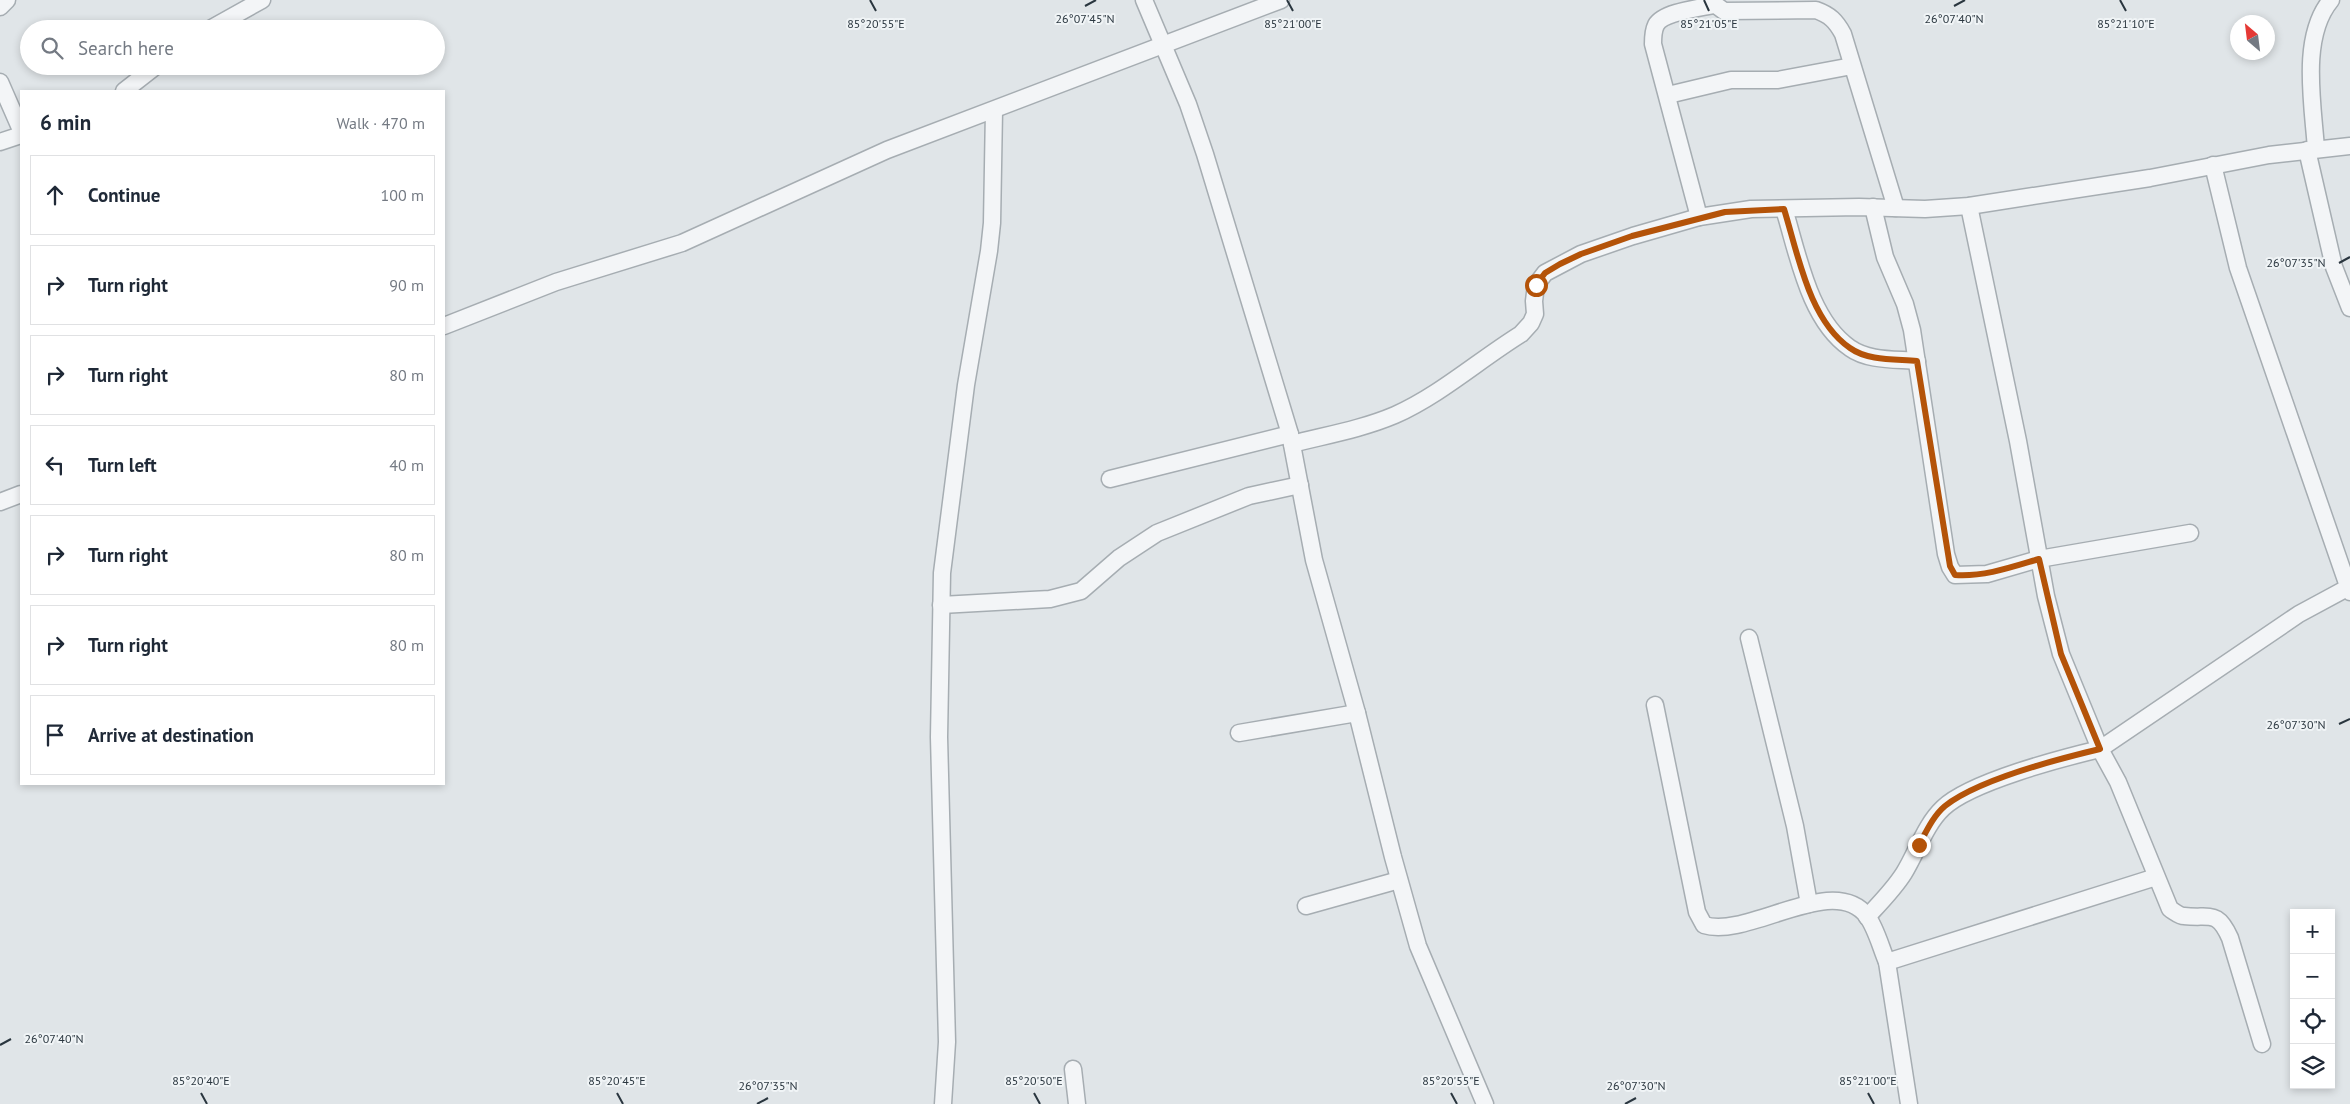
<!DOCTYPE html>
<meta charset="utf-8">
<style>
body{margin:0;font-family:"PT Sans",sans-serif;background:#f2f2f3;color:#1f2937}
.controls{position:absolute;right:15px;bottom:15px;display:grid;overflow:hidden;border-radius:0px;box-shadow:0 2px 8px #0003}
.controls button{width:45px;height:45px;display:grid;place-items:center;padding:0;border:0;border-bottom:1px solid #e0e1e3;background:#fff;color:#1f2937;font:25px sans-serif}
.compass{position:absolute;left:2230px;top:15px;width:45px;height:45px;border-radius:50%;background:#fff;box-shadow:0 2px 8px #0003;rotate:332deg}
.stop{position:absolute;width:15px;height:15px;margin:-11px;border:4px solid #b45309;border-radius:50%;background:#fff}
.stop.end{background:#b45309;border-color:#fff;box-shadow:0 1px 5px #0008}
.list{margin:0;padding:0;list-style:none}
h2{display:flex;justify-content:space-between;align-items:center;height:65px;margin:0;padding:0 20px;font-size:21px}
h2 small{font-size:16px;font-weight:400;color:#747a83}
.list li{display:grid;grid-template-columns:32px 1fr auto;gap:15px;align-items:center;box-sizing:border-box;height:80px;margin:0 10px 10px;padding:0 10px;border:1px solid #e0e1e3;border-radius:0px}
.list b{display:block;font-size:19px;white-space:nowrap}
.list em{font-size:16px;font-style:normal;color:#747a83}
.icon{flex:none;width:28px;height:28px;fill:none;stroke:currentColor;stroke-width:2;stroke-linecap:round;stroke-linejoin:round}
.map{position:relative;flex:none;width:2350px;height:1104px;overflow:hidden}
.search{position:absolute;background:#fff;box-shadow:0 2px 8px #0003;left:20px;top:20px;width:425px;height:55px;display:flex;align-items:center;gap:12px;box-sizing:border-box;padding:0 18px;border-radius:28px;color:#747a83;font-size:19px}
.panel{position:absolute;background:#fff;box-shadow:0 2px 8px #0003;left:20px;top:90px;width:425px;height:695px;border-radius:0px}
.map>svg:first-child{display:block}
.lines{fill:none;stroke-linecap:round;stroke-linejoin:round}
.minor-casing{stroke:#a6adb2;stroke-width:19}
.minor{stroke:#f3f5f7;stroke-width:16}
.route{stroke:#b45309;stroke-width:6}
.ticks{fill:none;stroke:#2a363f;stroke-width:2}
.ticks-label{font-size:12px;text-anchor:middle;fill:#2a363f;stroke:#f0f4f6;stroke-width:4;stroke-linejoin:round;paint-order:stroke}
</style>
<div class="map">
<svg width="2350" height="1104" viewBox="0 0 2350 1104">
<rect width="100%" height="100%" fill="#e0e5e8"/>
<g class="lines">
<defs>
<g id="minor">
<polyline points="1144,0 1188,104 1205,154 1290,434 1314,560 1357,713 1393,857 1418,946 1485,1104"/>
<path d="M1709,0l15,11 92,-1c14,5 20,11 27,24l53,174"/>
<polyline points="0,7 7,0"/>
<polyline points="210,29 262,0"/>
<polyline points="0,82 21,130"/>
<polyline points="124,91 156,66"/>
<polyline points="1668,95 1731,80 1778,80 1852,66"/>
<polyline points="0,142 21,135"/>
<path d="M2316,149c-3,-45 -16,-112 15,-149"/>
<polyline points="2307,150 2334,267 2350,308"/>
<polyline points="2213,165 2238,268 2350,592"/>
<path d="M1969,206l49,235 28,155 15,58 39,95 18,33 52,127c4,2 9,7 14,7 26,3 33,-7 46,22l32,106"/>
<polyline points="1873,207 1885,257 1905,304 1912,330 1946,554 1950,567 1955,575 1987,574 2039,559 2190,533"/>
<path d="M1784,209c14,45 25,111 66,139 18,13 45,11 67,13"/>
<path d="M1699,217l-46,-173c0,-6 0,-13 3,-19 7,-13 44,-17 58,-20"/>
<polyline points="444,326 556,282 682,243 887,150 1281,0"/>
<path d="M1292,444c35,-9 70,-15 103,-29 45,-20 84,-55 126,-81l10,-11 4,-9 -1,-13 2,-16 9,-12 36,-19 52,-18 66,-19 52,-8 108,-2 66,2 44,-3 181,-28 119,-23 81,-9"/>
<polyline points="1110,479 1290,434"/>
<polyline points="0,502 21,494"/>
<polyline points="941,605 1050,599 1081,591 1119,558 1157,533 1249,496 1300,485"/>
<polyline points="1749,638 1795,826 1809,904"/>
<path d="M1655,705l42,207 7,13c45,14 129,-53 163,-9 9,12 14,32 20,46l269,-85"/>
<polyline points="1239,733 1357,713"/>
<polyline points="1306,906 1399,880"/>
<path d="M1867,917c13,-14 27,-28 37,-44 13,-21 21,-48 39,-65 27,-26 119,-50 157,-59l199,-135 50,-27"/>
<polyline points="1887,962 1909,1104"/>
<polyline points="1073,1069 1077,1104"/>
<polyline points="943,1104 947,1042 939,737 942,573 966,385 989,251 992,223 994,110"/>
</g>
</defs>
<use href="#minor" class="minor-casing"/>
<use href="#minor" class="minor"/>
</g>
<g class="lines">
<path class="route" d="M1536,285l9,-12 15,-9 21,-10 51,-18 93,-24 59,-3c14,45 25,111 66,139 18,13 45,11 67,13l33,205 5,9c29,2 57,-8 84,-16l22,95 39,95c-42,10 -122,31 -155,57 -12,10 -19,26 -26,39"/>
</g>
<path class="ticks" d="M870,0l6,11M1287,0l6,11M1704,0l5,11M2120,0l6,11M1085,6l11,-6M1954,6l11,-6M2339,263l11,-6M2339,724l11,-5M0,1045l11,-6M201,1093l6,11M617,1093l6,11M1034,1093l6,11M1451,1093l6,11M1868,1093l6,11M757,1104l11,-6M1625,1104l11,-6"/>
<g class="ticks-label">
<text x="1085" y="23">26°07'45"N</text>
<text x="1954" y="23">26°07'40"N</text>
<text x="876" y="28">85°20'55"E</text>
<text x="1293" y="28">85°21'00"E</text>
<text x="1709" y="28">85°21'05"E</text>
<text x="2126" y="28">85°21'10"E</text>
<text x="2296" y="267">26°07'35"N</text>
<text x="2296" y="729">26°07'30"N</text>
<text x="54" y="1043">26°07'40"N</text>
<text x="201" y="1085">85°20'40"E</text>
<text x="617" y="1085">85°20'45"E</text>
<text x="1034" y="1085">85°20'50"E</text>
<text x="1451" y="1085">85°20'55"E</text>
<text x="1868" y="1085">85°21'00"E</text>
<text x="768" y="1090">26°07'35"N</text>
<text x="1636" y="1090">26°07'30"N</text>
</g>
</svg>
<div class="controls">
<button>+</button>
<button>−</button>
<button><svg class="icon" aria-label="locate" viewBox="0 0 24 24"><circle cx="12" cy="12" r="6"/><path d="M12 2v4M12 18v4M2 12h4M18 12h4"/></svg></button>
<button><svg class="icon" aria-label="layers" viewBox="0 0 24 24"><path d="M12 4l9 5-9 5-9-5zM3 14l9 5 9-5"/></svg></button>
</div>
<svg class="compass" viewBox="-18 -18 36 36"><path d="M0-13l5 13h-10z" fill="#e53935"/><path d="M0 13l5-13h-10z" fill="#747a83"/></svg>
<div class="stop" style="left:1536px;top:285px"></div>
<div class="stop end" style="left:1919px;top:845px"></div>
<div class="search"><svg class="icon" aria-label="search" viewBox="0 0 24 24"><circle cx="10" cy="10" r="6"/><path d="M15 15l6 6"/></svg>Search here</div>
<section class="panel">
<h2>6 min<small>Walk · 470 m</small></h2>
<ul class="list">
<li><svg class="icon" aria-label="ahead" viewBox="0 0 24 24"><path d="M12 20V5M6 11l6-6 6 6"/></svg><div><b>Continue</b></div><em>100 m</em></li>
<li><svg class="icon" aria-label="right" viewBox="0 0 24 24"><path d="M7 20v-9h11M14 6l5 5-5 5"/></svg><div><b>Turn right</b></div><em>90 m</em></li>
<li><svg class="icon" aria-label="right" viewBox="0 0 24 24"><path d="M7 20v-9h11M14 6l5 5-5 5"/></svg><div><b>Turn right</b></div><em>80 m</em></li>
<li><svg class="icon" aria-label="left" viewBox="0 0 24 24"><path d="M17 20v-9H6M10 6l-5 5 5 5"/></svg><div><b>Turn left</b></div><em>40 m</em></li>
<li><svg class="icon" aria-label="right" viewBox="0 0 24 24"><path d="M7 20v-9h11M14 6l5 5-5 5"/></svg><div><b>Turn right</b></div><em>80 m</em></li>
<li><svg class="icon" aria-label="right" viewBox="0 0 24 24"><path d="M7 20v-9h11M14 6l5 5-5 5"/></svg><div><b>Turn right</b></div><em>80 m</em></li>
<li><svg class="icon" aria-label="arrive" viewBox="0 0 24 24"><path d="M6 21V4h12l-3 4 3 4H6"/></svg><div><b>Arrive at destination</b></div></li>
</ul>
</section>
</div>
